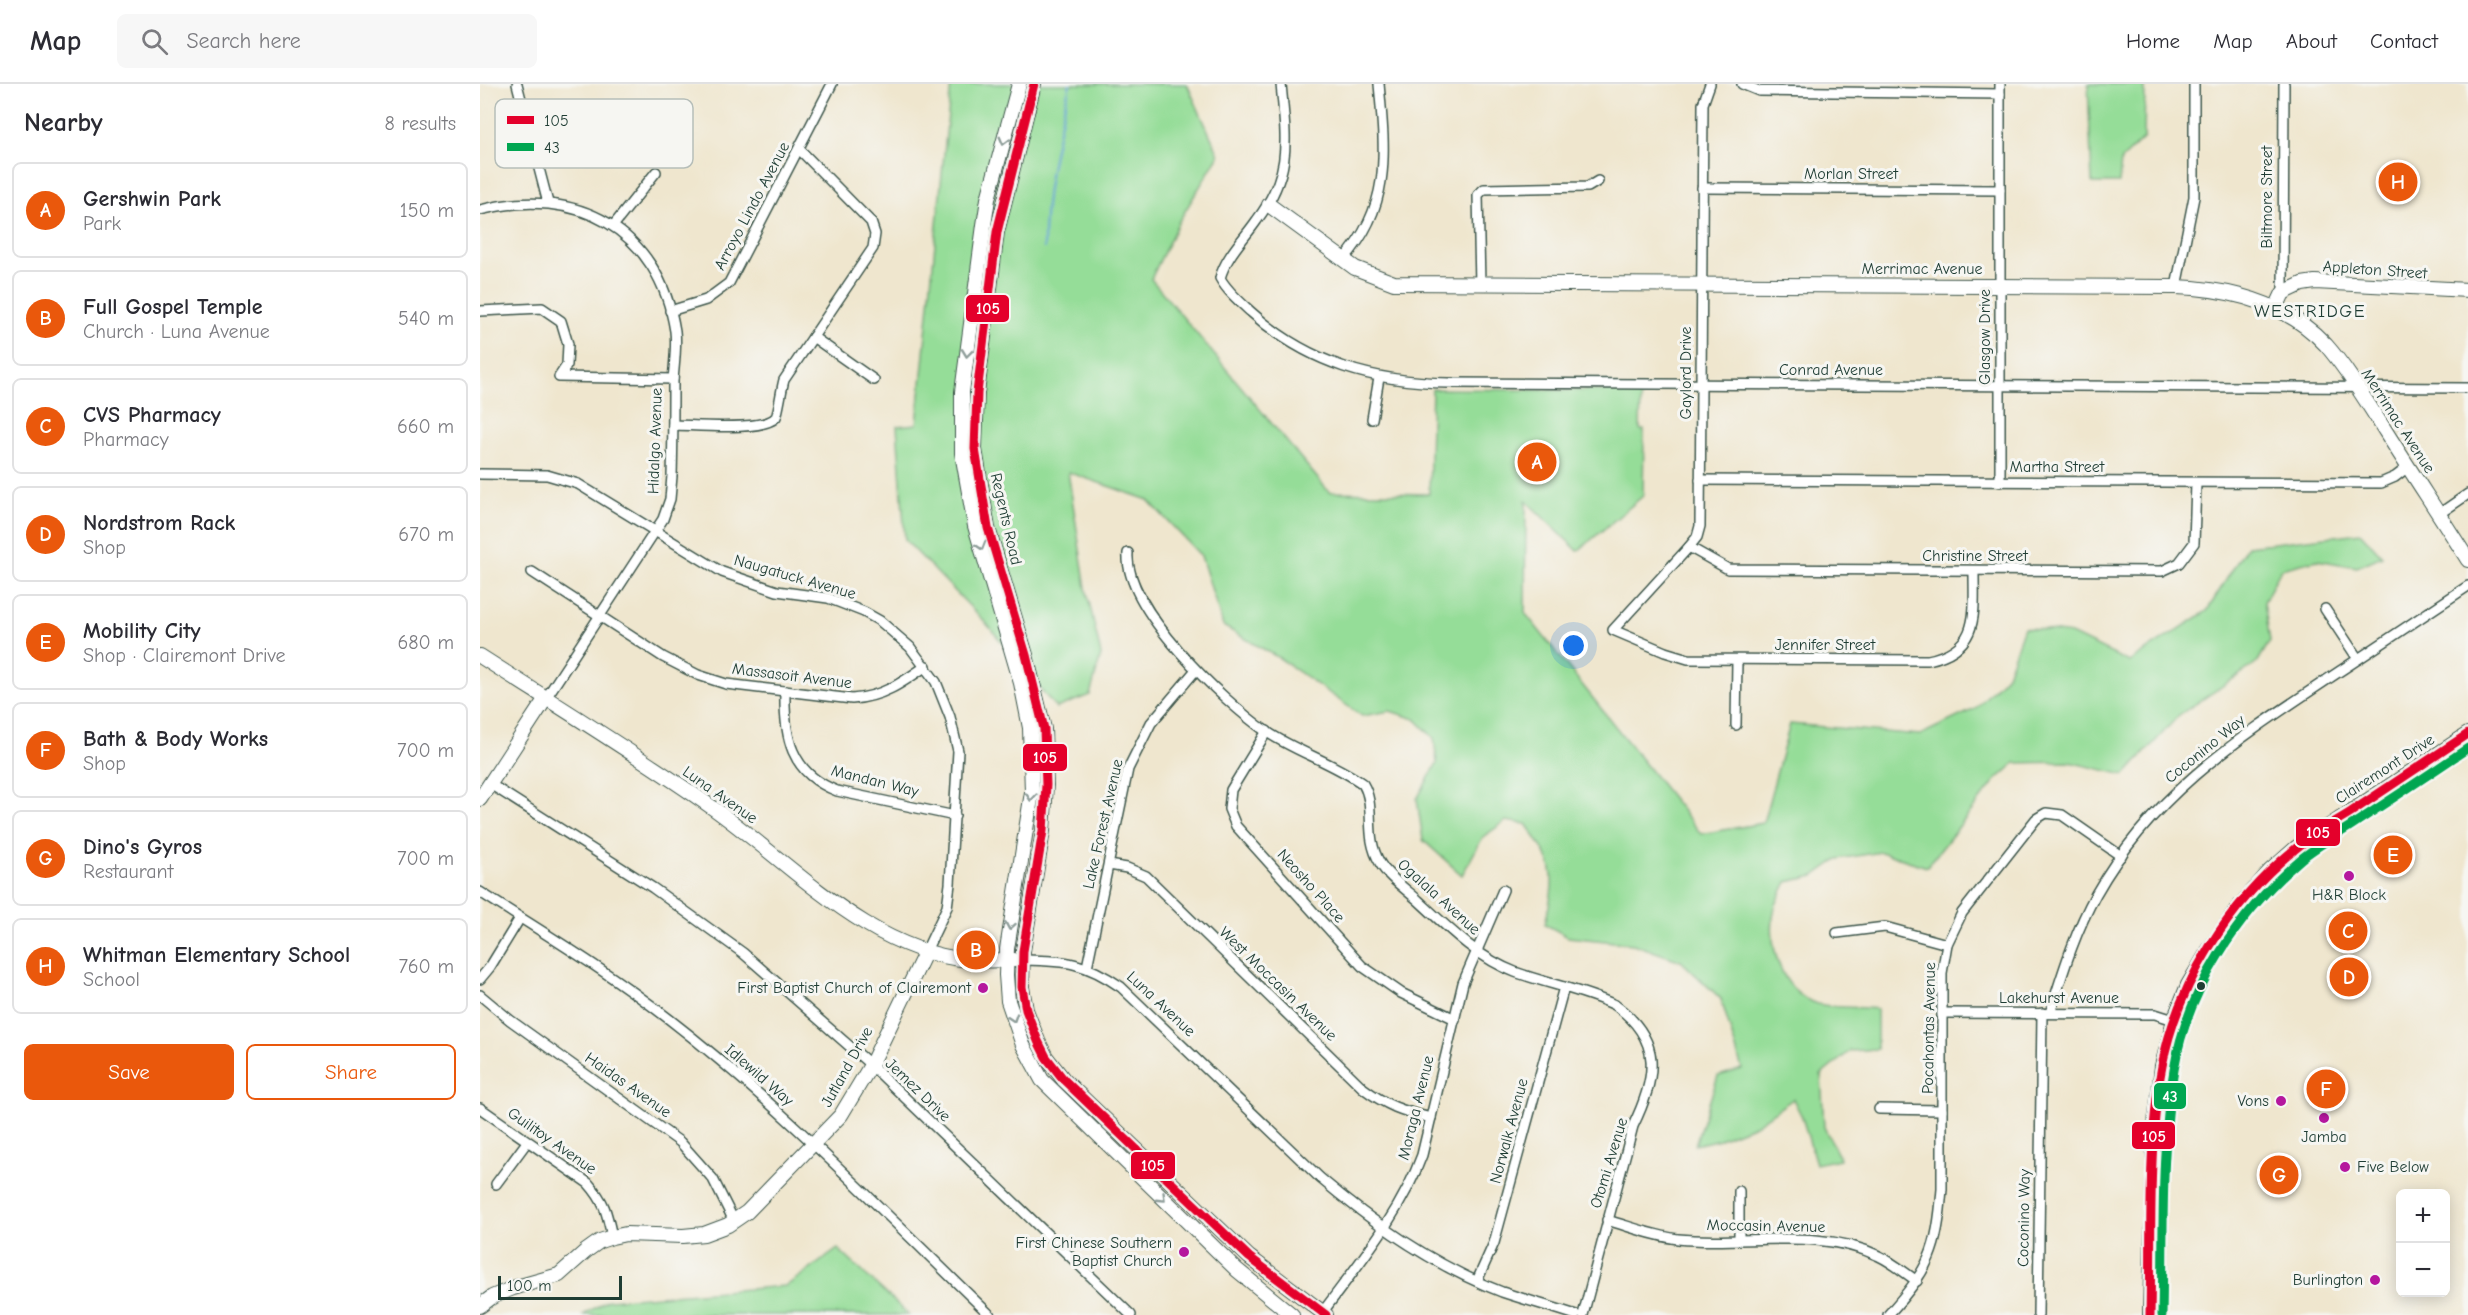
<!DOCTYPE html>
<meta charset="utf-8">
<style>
body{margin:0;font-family:"Comic Neue",sans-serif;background:#f7f7f7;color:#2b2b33}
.controls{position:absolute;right:18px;bottom:18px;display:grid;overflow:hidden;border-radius:9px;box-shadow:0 3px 15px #0003}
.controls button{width:54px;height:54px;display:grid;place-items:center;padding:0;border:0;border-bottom:2px solid #e1e1e2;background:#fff;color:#2b2b33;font:30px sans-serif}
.scale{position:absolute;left:18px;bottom:15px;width:124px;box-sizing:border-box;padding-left:6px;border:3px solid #1f3d34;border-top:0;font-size:16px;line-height:21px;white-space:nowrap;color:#1f3d34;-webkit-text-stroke:4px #f6f6f2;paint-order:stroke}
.you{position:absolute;left:1094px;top:562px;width:21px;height:21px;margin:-15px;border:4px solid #fff;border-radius:50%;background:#1a73e8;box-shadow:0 0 0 9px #1a73e833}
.badge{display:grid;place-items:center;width:39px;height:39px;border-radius:50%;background:#ea580c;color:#fff;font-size:20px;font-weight:700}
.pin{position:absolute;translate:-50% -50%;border:3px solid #fff;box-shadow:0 2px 6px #0006}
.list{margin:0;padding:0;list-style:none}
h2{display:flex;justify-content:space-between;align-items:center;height:78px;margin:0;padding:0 24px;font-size:26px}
h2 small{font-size:20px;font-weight:400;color:#7c7c81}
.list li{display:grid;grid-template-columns:39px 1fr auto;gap:18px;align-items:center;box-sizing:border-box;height:96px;margin:0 12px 12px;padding:0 12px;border:2px solid #e1e1e2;border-radius:9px}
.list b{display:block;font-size:22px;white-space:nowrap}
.list p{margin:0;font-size:20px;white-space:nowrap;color:#7c7c81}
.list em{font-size:20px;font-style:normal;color:#7c7c81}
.actions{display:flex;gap:12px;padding:18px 24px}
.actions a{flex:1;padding:14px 0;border:2px solid #ea580c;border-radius:9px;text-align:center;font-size:21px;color:#ea580c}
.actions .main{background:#ea580c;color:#fff}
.icon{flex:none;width:33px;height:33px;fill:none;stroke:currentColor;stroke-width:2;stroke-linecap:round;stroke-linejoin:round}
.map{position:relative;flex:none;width:1988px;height:1231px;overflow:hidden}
header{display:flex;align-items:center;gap:36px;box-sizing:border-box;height:84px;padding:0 30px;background:#fff;border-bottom:2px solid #e1e1e2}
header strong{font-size:28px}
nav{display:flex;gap:33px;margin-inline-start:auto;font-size:21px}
.search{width:420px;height:54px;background:#f7f7f7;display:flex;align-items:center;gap:15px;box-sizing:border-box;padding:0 21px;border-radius:9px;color:#7c7c81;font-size:22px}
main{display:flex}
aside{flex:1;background:#fff}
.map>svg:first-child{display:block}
.green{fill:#95dd98;stroke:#5a8d66;stroke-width:1.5}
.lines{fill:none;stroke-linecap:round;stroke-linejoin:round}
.stream{stroke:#69a3d9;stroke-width:2}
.street-casing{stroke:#3e564b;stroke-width:12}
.secondary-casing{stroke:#3e564b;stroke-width:16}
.street{stroke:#fff;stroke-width:9}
.secondary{stroke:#fff;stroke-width:14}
.bus-1-casing{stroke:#f6f6f2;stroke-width:14}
.bus-2-casing{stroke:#f6f6f2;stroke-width:14}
.bus-1{stroke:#e4002b;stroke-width:9}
.bus-2{stroke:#00a651;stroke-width:9}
.oneway{stroke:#8f9e9a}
.poi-dot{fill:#b5179e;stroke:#f6f6f2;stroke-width:2}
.bus-dot{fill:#1f3d34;stroke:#f6f6f2;stroke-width:2}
.labels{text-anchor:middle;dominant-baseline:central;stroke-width:6;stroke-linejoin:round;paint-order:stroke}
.street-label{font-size:16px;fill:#1f3d34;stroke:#f6f6f2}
.poi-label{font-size:16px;fill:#1f3d34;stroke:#f6f6f2;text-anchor:end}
.neighbourhood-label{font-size:18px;letter-spacing:1.5px;fill:#1f3d34;stroke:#f6f6f2}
.key{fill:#f6f6f2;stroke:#b6beb9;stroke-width:1.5}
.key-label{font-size:16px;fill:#1f3d34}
.line-badge{stroke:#f6f6f2;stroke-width:2}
.badge-label{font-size:16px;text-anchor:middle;font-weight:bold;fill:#fff}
</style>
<header>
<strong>Map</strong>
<div class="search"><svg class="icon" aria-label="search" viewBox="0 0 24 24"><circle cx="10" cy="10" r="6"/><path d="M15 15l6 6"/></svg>Search here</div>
<nav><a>Home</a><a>Map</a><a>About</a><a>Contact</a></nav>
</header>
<main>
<aside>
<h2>Nearby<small>8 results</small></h2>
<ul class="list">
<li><span class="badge">A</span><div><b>Gershwin Park</b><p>Park</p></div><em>150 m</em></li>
<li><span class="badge">B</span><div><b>Full Gospel Temple</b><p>Church · Luna Avenue</p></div><em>540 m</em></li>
<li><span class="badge">C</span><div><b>CVS Pharmacy</b><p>Pharmacy</p></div><em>660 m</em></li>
<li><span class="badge">D</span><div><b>Nordstrom Rack</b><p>Shop</p></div><em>670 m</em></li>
<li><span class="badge">E</span><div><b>Mobility City</b><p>Shop · Clairemont Drive</p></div><em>680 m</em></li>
<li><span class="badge">F</span><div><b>Bath &amp; Body Works</b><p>Shop</p></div><em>700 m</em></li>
<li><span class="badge">G</span><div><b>Dino's Gyros</b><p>Restaurant</p></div><em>700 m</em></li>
<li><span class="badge">H</span><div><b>Whitman Elementary School</b><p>School</p></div><em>760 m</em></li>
</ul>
<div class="actions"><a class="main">Save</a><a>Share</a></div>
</aside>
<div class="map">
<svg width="1988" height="1231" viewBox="0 0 1988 1231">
<rect width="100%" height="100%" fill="#f6f6f2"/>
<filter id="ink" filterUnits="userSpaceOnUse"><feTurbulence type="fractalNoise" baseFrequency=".0167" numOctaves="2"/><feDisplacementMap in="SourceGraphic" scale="12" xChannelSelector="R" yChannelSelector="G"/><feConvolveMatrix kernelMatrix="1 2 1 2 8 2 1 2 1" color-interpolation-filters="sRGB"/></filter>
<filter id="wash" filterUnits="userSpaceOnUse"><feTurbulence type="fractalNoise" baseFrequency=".008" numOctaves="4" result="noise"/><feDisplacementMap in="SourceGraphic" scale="24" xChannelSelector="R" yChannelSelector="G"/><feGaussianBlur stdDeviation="1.35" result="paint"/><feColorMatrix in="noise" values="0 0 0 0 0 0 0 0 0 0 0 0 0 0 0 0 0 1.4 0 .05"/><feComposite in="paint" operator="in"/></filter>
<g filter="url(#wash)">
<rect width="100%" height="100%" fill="#efe6ce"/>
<g class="green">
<path d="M471,0h236l32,71 -40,66 -28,58 178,213 100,2 3,-105 209,2 -1,39h4l-1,66 -65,55 -52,-50 -1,112 176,221 62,-11 27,-99 130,11 55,-26 32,-34 17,-48 47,7 58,28 78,-51 40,-65 114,-13 21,23 -25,11 -40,-7 -36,9 -17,33 6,39 -13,22 -78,52 -54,60 -56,-13 -54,1 -20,18 -68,86 -46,-15 -43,7 -24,17 -27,6c-4,8 -9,17 -12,25 -9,33 5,87 43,97 18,4 40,3 59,5v40l-27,2 -29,24 3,52 16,32 -24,5 -14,-47 -9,-18 -38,26 -35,14 -25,6 23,-69 24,-7 -21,-70 -40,-38 -48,-17 -65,-7 -23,-13c12,-51 11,-58 -19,-100l-20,-3 -23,16 -21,38 -39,-35 -6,-41 20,-36 -3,-25 -19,-19 -25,-8 -28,5 -83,-58 -56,-32 -22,-70 -53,-56 -80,-28 18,116 15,67 -11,40 -34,13 -70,-85 -81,-83 -8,-114 20,-2z"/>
<polygon points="1608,0 1665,0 1664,54 1641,76 1639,99 1612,99"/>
<polygon points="358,1165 429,1231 103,1231 128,1216 306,1202"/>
</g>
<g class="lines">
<path class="stream" d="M564,164c-1,-56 13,-110 26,-164"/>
</g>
</g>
<g filter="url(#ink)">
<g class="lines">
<defs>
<g id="street">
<polyline points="37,0 68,119"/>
<path d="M801,0c5,56 12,88 -24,136 -13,19 -31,36 -37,58 7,13 20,24 31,34 57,52 123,70 198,71l1019,5"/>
<path d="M1230,0l-7,20 -3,422 -3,11 -8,10 -76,83 52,22 23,7 240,1c52,-11 46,-45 46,-88"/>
<polyline points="1262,0 1279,7 1520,10"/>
<polyline points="1520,0 1520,398"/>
<polyline points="1222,104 1520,106"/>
<path d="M0,126c96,-25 179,19 195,121 2,16 -1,34 -2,50 0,32 0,63 -1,95l-2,23 -7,20 -117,179"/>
<polyline points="133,142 176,88"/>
<path d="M863,176c49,-54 42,-109 36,-176"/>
<polyline points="1000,200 998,111 1004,105 1108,103 1118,97"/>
<polyline points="1696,203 1714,113 1714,0"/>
<polyline points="1803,209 1804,0"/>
<polyline points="0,227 62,224 81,237 88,260 87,281 79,293 193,295"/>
<polyline points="190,227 226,216 249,199 352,0"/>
<polyline points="333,253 394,296"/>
<polyline points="892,335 899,294"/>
<path d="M193,341c20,0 91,7 103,-8 2,-3 6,-31 8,-37l89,-132 2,-14 -4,-12 -72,-73"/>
<polyline points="0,390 67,391 98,400 242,488 297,507 348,514 384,528 400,537 430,563 456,598 470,633 478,667 470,800 467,823 446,867"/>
<polyline points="1220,396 1901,399 1915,393 1928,383"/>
<polyline points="1959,430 1988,410"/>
<polyline points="1209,463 1248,485 1682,487 1699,479 1714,459 1716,399"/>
<path d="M648,469c-4,55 96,149 139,179 30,20 67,31 96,52 14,23 0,51 17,79 8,14 27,27 39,38 29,27 59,57 96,71 33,12 68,18 100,33 48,35 42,72 18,121l-50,189"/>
<path d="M52,488l131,85 35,18 28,9 126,15c30,-2 50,-16 74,-33"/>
<polyline points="1845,525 1878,575"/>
<path d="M305,607c-1,45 5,82 52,100l118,25"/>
<polyline points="1256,641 1257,576"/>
<polyline points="787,647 751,706 749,725 756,742 882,882 921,909 975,935"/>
<polyline points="10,700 173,804 263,869 391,981 651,1231"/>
<path d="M629,781l18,3 19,8 217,212c24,18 39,23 68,30"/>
<path d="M0,808c64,41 129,80 189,127 115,89 216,195 321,296"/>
<polyline points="1357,849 1405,843 1467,860"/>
<path d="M542,876c44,1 62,1 99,27l199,191c53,45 116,89 182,114 24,8 50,15 74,23"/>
<polyline points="607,883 648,685 671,639 715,587"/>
<polyline points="0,895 10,883 40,834"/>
<polyline points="0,911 30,936 200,1058 233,1095 254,1137"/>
<polyline points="1462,929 1675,930 1694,936"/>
<path d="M1570,929c13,-41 25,-81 46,-119 57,-101 142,-155 235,-217 46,-30 92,-61 137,-91"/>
<path d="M0,1024l108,75c17,19 19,30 24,54"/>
<polyline points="1399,1025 1462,1026"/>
<polyline points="16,1100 47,1058"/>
<polyline points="1259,1107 1259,1156"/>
<path d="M1127,1136c24,7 47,16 71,19 66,7 139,-13 201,17 13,6 26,17 38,25"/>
<polyline points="997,1197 1014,1159 1084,903"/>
<path d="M842,1229c37,-50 79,-100 100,-158l41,-172 40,-93"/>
<path d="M1408,1231c42,-47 49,-64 54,-126v-216l5,-29 15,-31 74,-94 10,-6 16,2 59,41"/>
<polyline points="1558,1231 1562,929"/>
</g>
<g id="secondary">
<polyline points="539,0 508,115 504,141 482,308 482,369 495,442 541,599 550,644 552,708 527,865 526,891 528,917 543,961 562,996 757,1186 812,1231"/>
<polyline points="554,0 517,148 497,309 495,365 508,444 546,571 564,645 566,701 563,747 543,867 542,903 546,926 558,957 566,973 584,996 769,1173 846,1231"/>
<path d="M789,121l86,63 39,15 782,4c55,2 111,16 150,58 23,26 41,58 60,87 27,43 55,85 82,128"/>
<polyline points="1796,224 1803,209 1822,200 1835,198 1988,206"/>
<path d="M0,572c78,50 158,99 233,152 78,55 155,143 255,152 15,1 31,0 46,0"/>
<polyline points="0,715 66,614"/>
<polyline points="0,1222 12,1213 33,1204 79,1191 106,1167 120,1157 132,1153 146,1150 203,1152 224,1150 248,1141 267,1128 361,1031 391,981 446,867"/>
<polyline points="1670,1231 1674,1047 1682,982 1694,936 1708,901 1728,867 1756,826 1790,787 1816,764 1988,650"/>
</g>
</defs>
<use href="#street" class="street-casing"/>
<use href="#secondary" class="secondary-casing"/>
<use href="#street" class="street"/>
<use href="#secondary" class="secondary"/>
<defs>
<g id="bus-1">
<polyline points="554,0 517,148 497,309 495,365 508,444 546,571 564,645 566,701 563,747 543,867 542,903 546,926 558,957 566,973 584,996 769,1173 846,1231"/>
<path d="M1670,1231c2,-80 -3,-170 12,-249 16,-83 67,-163 132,-216 17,-15 38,-26 57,-38 39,-26 78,-52 117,-78"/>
</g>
<path id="bus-2" d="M1682,1231c2,-81 -2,-165 12,-245 13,-81 65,-158 127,-211 17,-14 38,-25 57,-38 37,-24 73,-48 110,-73"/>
</defs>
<use href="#bus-1" class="bus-1-casing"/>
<use href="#bus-2" class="bus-2-casing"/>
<use href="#bus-1" class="bus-1"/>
<use href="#bus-2" class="bus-2"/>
</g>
<defs><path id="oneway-chevron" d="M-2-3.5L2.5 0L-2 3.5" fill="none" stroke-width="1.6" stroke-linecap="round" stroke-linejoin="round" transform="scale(1.5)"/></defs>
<g class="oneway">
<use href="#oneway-chevron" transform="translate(524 57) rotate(105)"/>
<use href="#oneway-chevron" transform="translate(487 269) rotate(97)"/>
<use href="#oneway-chevron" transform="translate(501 462) rotate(73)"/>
<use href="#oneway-chevron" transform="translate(551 713) rotate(95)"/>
<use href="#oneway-chevron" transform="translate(530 842) rotate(100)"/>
<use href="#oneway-chevron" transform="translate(533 934) rotate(72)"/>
<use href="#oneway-chevron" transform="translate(682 1114) rotate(44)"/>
</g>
</g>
<g class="poi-dot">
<circle cx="1869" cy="792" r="6"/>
<circle cx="503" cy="904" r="6"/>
<circle cx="1801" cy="1017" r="6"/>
<circle cx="1844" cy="1034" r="6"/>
<circle cx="1865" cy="1083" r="6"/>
<circle cx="704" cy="1168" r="6"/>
<circle cx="1895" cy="1196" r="6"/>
</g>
<circle class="bus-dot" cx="1721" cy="902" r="5"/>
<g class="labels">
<g class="street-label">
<text x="1371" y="90">Morlan Street</text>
<text transform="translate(1787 113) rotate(-90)">Biltmore Street</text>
<text transform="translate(272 122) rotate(-62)">Arroyo Lindo Avenue</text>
<text x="1442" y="185">Merrimac Avenue</text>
<text transform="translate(1895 186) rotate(4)">Appleton Street</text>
<text transform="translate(1505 253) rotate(-90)">Glasgow Drive</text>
<text x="1351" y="286">Conrad Avenue</text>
<text transform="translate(1206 289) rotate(-90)">Gaylord Drive</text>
<text transform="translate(1918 337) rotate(57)">Merrimac Avenue</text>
<text transform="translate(175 357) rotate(-88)">Hidalgo Avenue</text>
<text x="1577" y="383">Martha Street</text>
<text transform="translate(526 435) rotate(77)">Regents Road</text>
<text x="1495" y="472">Christine Street</text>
<text transform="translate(315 493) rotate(16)">Naugatuck Avenue</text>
<text x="1345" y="561">Jennifer Street</text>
<text transform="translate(312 592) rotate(7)">Massasoit Avenue</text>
<text transform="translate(1725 665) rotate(-39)">Coconino Way</text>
<text transform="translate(1905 685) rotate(-33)">Clairemont Drive</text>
<text transform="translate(395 697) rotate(14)">Mandan Way</text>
<text transform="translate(240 711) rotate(35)">Luna Avenue</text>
<text transform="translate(623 740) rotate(-77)">Lake Forest Avenue</text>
<text transform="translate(831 802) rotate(48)">Neosho Place</text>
<text transform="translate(959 813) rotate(42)">Ogalala Avenue</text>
<text transform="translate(798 900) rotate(44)">West Moccasin Avenue</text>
<text x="1579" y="914">Lakehurst Avenue</text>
<text transform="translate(681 920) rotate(43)">Luna Avenue</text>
<text transform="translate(1449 944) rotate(-89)">Pocahontas Avenue</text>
<text transform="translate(367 983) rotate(-61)">Jutland Drive</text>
<text transform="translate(279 991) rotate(41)">Idlewild Way</text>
<text transform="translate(148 1001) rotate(35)">Haidas Avenue</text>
<text transform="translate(438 1006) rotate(44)">Jemez Drive</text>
<text transform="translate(936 1024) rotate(-76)">Moraga Avenue</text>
<text transform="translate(1029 1047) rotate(-75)">Norwalk Avenue</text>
<text transform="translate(72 1057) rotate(35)">Guilitoy Avenue</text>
<text transform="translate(1129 1079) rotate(-73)">Otomi Avenue</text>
<text transform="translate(1544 1134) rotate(-89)">Coconino Way</text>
<text transform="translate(1286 1142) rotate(1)">Moccasin Avenue</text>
</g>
<g class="poi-label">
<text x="1869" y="811" text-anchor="middle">H&amp;R Block</text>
<text x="491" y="904">First Baptist Church of Clairemont</text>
<text x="1789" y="1017">Vons</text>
<text x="1844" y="1053" text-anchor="middle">Jamba</text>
<text x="1877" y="1083" text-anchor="start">Five Below</text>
<text x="692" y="1159">First Chinese Southern<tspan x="692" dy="18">Baptist Church</tspan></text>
<text x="1883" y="1196">Burlington</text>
</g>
<g class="neighbourhood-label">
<text x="1830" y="227">WESTRIDGE</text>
</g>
</g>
<rect x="15" y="15" width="198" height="69" rx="9" class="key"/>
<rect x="27" y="32" width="27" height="8" fill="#e4002b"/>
<rect x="27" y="59" width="27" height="8" fill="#00a651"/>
<g class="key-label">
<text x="64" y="42">105</text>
<text x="64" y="69">43</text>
</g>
<g class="line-badge">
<rect x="485" y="210" width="45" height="29" rx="6" fill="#e4002b"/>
<rect x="542" y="659" width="46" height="29" rx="6" fill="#e4002b"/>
<rect x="1815" y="734" width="46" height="29" rx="6" fill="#e4002b"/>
<rect x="1673" y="998" width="34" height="28" rx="6" fill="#00a651"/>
<rect x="1651" y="1037" width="45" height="29" rx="6" fill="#e4002b"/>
<rect x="650" y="1067" width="46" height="29" rx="6" fill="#e4002b"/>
</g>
<g class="badge-label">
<text x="508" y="230">105</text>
<text x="565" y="679">105</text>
<text x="1838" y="754">105</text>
<text x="1690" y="1018">43</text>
<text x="1674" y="1058">105</text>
<text x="673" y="1087">105</text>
</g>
</svg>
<div class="controls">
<button>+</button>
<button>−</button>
</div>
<div class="scale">100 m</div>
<div class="you"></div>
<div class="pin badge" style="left:1057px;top:378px">A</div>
<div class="pin badge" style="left:496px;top:866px">B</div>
<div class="pin badge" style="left:1868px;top:847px">C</div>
<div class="pin badge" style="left:1869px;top:893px">D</div>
<div class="pin badge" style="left:1913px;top:771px">E</div>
<div class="pin badge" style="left:1846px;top:1005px">F</div>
<div class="pin badge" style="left:1799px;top:1091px">G</div>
<div class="pin badge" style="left:1918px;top:98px">H</div>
</div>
</main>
